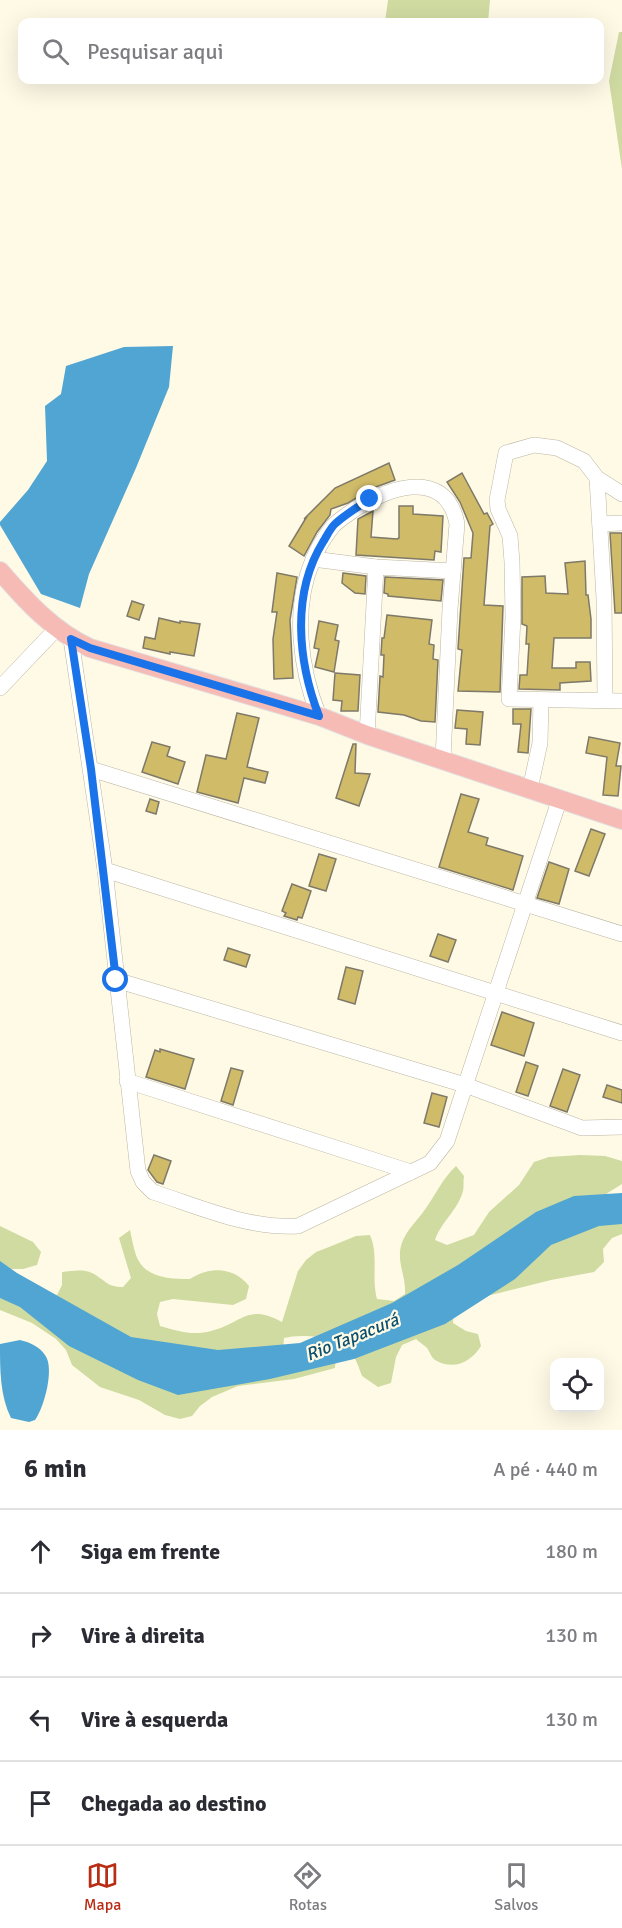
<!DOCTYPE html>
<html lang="pt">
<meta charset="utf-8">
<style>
body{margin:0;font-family:Signika,sans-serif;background:#f7f7f7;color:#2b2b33}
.controls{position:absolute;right:18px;bottom:18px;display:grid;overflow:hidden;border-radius:12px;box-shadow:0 6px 24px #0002}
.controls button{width:54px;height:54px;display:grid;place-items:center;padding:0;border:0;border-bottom:2px solid #e1e1e2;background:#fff;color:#2b2b33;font:30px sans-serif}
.stop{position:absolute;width:18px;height:18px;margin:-14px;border:4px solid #1a73e8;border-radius:50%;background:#fff}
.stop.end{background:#1a73e8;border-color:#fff;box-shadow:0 2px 6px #0008}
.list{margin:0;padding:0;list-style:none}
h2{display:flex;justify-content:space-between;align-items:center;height:78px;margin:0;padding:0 24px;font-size:26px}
h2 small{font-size:20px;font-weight:400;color:#7c7c81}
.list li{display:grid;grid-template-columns:39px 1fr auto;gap:18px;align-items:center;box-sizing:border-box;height:84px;padding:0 24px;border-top:2px solid #e1e1e2}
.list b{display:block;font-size:22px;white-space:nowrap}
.list em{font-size:20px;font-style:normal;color:#7c7c81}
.icon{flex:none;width:33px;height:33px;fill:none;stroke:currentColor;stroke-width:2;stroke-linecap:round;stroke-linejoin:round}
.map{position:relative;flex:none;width:622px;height:1430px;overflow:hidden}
.search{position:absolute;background:#fff;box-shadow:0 6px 24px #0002;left:18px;right:18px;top:18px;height:66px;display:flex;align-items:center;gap:15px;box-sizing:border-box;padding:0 21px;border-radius:12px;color:#7c7c81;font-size:22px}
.sheet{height:414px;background:#fff}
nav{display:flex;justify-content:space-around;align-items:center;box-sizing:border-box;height:84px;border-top:2px solid #e1e1e2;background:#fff;font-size:16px;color:#7c7c81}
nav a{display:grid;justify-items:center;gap:3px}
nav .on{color:#b92d15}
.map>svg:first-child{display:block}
.green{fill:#d0dba2}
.water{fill:#50a5d2}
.building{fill:#d0bb69;stroke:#7e7968;stroke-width:1.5}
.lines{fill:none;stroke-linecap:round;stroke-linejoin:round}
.minor-casing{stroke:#bbb6a4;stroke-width:16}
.major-casing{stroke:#e2e2e1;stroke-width:20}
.minor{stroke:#fff;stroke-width:15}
.major{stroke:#f6bbb5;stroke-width:18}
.route{stroke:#1a73e8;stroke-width:8}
.labels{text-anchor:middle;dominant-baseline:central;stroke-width:4.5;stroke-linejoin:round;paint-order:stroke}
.water-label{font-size:18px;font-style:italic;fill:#0b516f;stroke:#fffae6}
</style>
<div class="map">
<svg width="622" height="1430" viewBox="0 0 622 1430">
<rect width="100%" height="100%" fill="#fffae6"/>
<g class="green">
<polygon points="388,0 490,0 488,22 385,22"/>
<polygon points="619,32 622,32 622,169 609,81"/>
<path d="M580,1155l25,1 17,5v23l-16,10 16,17v23l-10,4 -9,11 1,13 -10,10 -43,8 -72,18 -25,12 -1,13 13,8 12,3 3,12c-10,16 -27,25 -46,14 -4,-3 -5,-8 -8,-12 -3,-3 -8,-6 -11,-9l-14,6 -6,12 -5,26 -13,4 -16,-11c-3,-8 -5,-15 -10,-22 -13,-17 -48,-21 -68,-16l-1,12 53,6 -1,12 -41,11 -56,7 -26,11 -12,9 -8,10 -12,3 -15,-4 -26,-15 -39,-13 -28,-22 -6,-15 -10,-11 -24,-16 -32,-13v-21l56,8 6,-12v-13c10,-1 21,-3 30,1 14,7 14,14 31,14l8,-9 -12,-40 11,-8c2,8 3,17 6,25 8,23 33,24 54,24 20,-13 44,-12 59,7l-3,13 -13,6 -60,-6 -13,3 -3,12 3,12c17,5 33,10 51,5 32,-8 36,-28 71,-9l16,-51 8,-11 10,-8 13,-5 27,-11 14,-1c9,21 1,42 7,64l17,2 11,-7c1,-16 -6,-27 -5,-42 2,-19 16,-29 26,-44 10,-14 17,-30 30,-42l8,10c-1,5 0,11 -1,15 -5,19 -22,31 -28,49l12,5 27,-10 15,-23 30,-27 15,-23 15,-5z"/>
<polygon points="0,1226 33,1242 41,1252 37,1265 23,1269 0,1269"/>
</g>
<g class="water">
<polygon points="173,346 169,387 136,468 89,574 80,608 41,594 0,525 0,522 28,490 47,461 45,406 61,394 66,366 124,347"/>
<polygon points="622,1193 622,1224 599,1226 551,1245 515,1279 445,1324 354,1359 270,1379 178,1395 138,1380 69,1346 20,1307 0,1298 0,1261 17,1273 131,1337 218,1350 300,1343 392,1303 458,1265 536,1212 574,1196"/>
<path d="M20,1340c9,2 20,7 25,15 10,13 -1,53 -10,65l-6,2 -18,-4c-11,-22 -11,-48 -11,-74z"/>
</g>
<g class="building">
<polygon points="389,463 395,480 373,488 348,503 331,509 330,515 317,532 304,556 289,546 306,518 304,519 335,488"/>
<polygon points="462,473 484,514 487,513 493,524 490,526 484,605 503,606 500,692 458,691 462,650 458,649 464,558 471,558 473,533 460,502 447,482"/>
<polygon points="399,506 413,506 413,514 443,516 441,552 435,551 434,560 356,555 358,519 373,511 371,537 397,539 399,538"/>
<polygon points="610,533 622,533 622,613 615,613"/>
<polygon points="585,561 586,595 588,595 591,619 591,638 554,638 552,668 576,668 576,662 590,662 591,681 560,683 560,690 519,689 520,675 527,675 529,644 526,644 527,626 522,624 522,577 545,576 546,593 568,594 565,563"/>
<polygon points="277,573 297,577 290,620 293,678 274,679 273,639 277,612 272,612"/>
<polygon points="343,573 366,576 365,594 355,593 342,583"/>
<polygon points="385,577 443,580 441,601 388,596 388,594 384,593"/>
<polygon points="132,601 144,605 139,620 127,616"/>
<polygon points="387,615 432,620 429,644 434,645 433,659 438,660 435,722 421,721 404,715 378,712 380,676 383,677 384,655 381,655 382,638 384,638"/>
<polygon points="159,618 180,623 180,621 200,624 194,656 170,652 170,654 143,648 145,637 155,639"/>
<polygon points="319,621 338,625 335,640 339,641 334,672 315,667 319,649 314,648"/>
<polygon points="335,673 360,675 358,711 341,711 342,701 333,700"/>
<polygon points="513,709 531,709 528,753 518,752 521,724 513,724"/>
<polygon points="457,710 483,712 480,745 466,744 467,729 455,728"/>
<polygon points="237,713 259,718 247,767 268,772 265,783 244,778 238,803 197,792 206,755 226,759"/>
<polygon points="589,737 620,743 616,766 621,766 618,796 603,795 607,757 586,753"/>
<polygon points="152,742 170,747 167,756 185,762 178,784 142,772"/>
<polygon points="353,744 356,744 355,773 370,774 359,806 336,798"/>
<polygon points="461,794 479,799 468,832 488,838 486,845 523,856 513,890 439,867"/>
<polygon points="150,799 159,802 156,814 146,811"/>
<polygon points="591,829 605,834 589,876 575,871"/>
<polygon points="319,854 336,859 326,891 309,886"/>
<polygon points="549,862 569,869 559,904 537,898"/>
<polygon points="292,884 311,891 302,918 298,917 297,920 284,916 286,913 282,911"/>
<polygon points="438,934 456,940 448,962 430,956"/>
<polygon points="228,948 250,955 246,967 224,960"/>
<polygon points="346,967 363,971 355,1004 338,999"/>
<polygon points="502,1012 534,1023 524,1056 491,1045"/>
<polygon points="160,1049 194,1059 185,1089 146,1077 155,1050 160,1052"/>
<polygon points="526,1062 538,1066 528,1096 516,1092"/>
<polygon points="231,1068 243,1071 233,1105 221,1101"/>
<polygon points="563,1069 580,1075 567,1112 550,1106"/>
<polygon points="607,1085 622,1090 622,1103 603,1097"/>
<polygon points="432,1093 447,1097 439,1127 424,1123"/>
<polygon points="154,1155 171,1161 163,1184 157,1182 148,1170"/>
</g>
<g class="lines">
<defs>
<g id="minor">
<polyline points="597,478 604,598 605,700"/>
<polyline points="622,494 597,478 584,461 557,448 534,445 506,453 497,500 498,509 510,536 512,562 513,617 509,699 622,701"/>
<polyline points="600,524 622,523"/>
<polyline points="313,559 376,567 453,571"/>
<path d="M71,639l34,231 33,301 5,11 10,10c47,15 95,37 145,34l132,-63 17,-22 113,-343"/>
<polyline points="0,688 57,628"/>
<path d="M319,716c-19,-47 -27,-108 -6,-156 4,-11 13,-26 21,-35 4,-4 10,-8 14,-11 34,-25 98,-50 109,10l-7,85 -7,150"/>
<polyline points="367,735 376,567"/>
<polyline points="91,769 622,934"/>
<polyline points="530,789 540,743 541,700"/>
<polyline points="105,870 622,1033"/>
<polyline points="116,980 465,1085 582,1128 622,1127"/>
<polyline points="127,1081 411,1172"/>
</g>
<path id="major" d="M0,571c26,30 53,60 90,77l229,68 48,19 255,85"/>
</defs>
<use href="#minor" class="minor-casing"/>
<use href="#major" class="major-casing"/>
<use href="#minor" class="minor"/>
<use href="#major" class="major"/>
</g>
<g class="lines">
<path class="route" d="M116,980l-25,-211 -20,-130 19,9 229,68c-21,-54 -28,-122 4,-174 4,-6 7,-14 13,-19 10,-9 22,-16 34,-24"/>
</g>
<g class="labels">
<g class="water-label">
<text transform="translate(352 1337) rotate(-22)">Rio Tapacurá</text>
</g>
</g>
</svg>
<div class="controls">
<button><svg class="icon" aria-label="locate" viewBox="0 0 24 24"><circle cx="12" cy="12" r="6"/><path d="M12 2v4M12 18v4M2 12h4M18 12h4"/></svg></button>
</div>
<div class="stop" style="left:116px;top:980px"></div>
<div class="stop end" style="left:370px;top:499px"></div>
<div class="search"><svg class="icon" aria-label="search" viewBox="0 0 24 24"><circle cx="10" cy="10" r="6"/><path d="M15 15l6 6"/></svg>Pesquisar aqui</div>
</div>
<section class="sheet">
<h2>6 min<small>A pé · 440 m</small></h2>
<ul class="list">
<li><svg class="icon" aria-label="ahead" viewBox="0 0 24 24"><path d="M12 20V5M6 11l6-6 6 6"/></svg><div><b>Siga em frente</b></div><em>180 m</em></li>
<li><svg class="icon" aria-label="right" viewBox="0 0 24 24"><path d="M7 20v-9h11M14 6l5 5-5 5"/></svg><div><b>Vire à direita</b></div><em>130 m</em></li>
<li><svg class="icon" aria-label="left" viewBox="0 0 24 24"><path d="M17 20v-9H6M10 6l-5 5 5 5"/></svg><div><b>Vire à esquerda</b></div><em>130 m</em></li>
<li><svg class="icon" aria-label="arrive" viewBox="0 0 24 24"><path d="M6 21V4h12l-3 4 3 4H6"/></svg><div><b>Chegada ao destino</b></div></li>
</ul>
</section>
<nav>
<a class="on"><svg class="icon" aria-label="map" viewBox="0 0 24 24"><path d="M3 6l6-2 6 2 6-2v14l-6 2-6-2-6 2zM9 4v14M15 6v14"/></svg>Mapa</a>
<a><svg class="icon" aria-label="directions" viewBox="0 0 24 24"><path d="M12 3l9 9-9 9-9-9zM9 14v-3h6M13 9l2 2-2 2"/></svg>Rotas</a>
<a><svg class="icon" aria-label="saved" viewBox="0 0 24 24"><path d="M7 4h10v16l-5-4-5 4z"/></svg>Salvos</a>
</nav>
